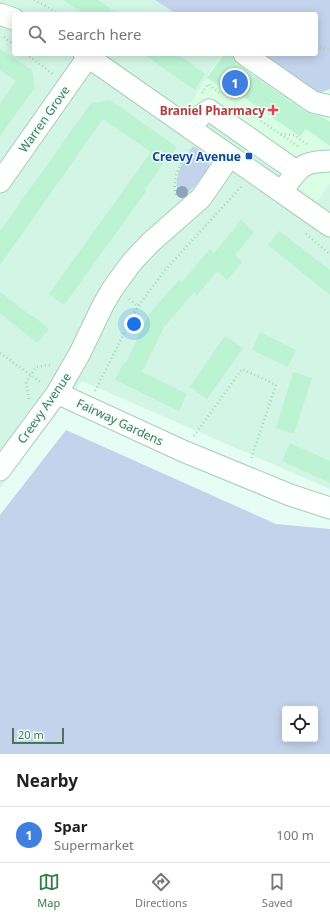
<!DOCTYPE html>
<style>
body{margin:0;font-family:"Noto Sans",sans-serif;background:#f2f2f2;color:#222}
.controls{position:absolute;right:12px;bottom:12px;display:grid;overflow:hidden;border-radius:4px;box-shadow:0 2px 10px #0003}
.controls button{width:36px;height:36px;display:grid;place-items:center;padding:0;border:0;border-bottom:1px solid #e0e0e0;background:#fff;color:#222;font:20px sans-serif}
.scale{position:absolute;left:12px;bottom:10px;width:52px;box-sizing:border-box;padding-left:4px;border:2px solid #49775a;border-top:0;font-size:11px;line-height:14px;white-space:nowrap;color:#49775a;-webkit-text-stroke:3px #ecfff8;paint-order:stroke}
.you{position:absolute;left:134px;top:324px;width:14px;height:14px;margin:-10px;border:3px solid #fff;border-radius:50%;background:#1a73e8;box-shadow:0 0 0 6px #1a73e833}
.badge{display:grid;place-items:center;width:26px;height:26px;border-radius:50%;background:#337c44;color:#fff;font-size:13px;font-weight:700}
.pin{position:absolute;translate:-50% -50%;border:2px solid #fff;box-shadow:0 1px 4px #0006}
.list{margin:0;padding:0;list-style:none}
h2{display:flex;justify-content:space-between;align-items:center;height:52px;margin:0;padding:0 16px;font-size:17px}
h2 small{font-size:13px;font-weight:400;color:#767676}
.list li{display:grid;grid-template-columns:26px 1fr auto;gap:12px;align-items:center;box-sizing:border-box;height:56px;padding:0 16px;border-top:1px solid #e0e0e0}
.list b{display:block;font-size:15px;white-space:nowrap}
.list p{margin:0;font-size:13px;white-space:nowrap;color:#767676}
.list em{font-size:13px;font-style:normal;color:#767676}
.icon{flex:none;width:22px;height:22px;fill:none;stroke:currentColor;stroke-width:2;stroke-linecap:round;stroke-linejoin:round}
.map{position:relative;flex:none;width:330px;height:754px;overflow:hidden}
.search{position:absolute;background:#fff;box-shadow:0 2px 10px #0003;left:12px;right:12px;top:12px;height:44px;display:flex;align-items:center;gap:10px;box-sizing:border-box;padding:0 14px;border-radius:4px;color:#767676;font-size:15px}
.sheet{height:108px;background:#fff}
nav{display:flex;justify-content:space-around;align-items:center;box-sizing:border-box;height:56px;border-top:1px solid #e0e0e0;background:#fff;font-size:11px;color:#767676}
nav a{display:grid;justify-items:center;gap:2px}
nav .on{color:#337c44}
.map>svg:first-child{display:block}
.residential{fill:#d3f5e6}
.commercial{fill:#d9fee4}
.green{fill:#c3d3eb;fill-rule:evenodd}
.building{fill:#bcf3d3}
.lines{fill:none;stroke-linecap:round;stroke-linejoin:round}
.minor-casing{stroke:#a8cdb9;stroke-width:23}
.path{stroke:#9fd8b6;stroke-width:2.5;stroke-dasharray:1 3;stroke-linecap:butt}
.minor{stroke:#fff;stroke-width:21}
.tree{fill:#8ea3b9}
.health-dot{fill:#e0444e;stroke:#ecfff8;stroke-width:1.5}
.transit-dot{fill:#1a4fb4;stroke:#ecfff8;stroke-width:1.5}
.labels{text-anchor:middle;dominant-baseline:central;stroke-width:3;stroke-linejoin:round;paint-order:stroke}
.health-label{font-size:12px;font-weight:bold;fill:#be3a42;stroke:#ecfff8;text-anchor:end}
.street-label{font-size:12px;fill:#49775a;stroke:#ecfff8}
.transit-label{font-size:12px;font-weight:bold;fill:#164399;stroke:#ecfff8;text-anchor:end}
</style>
<div class="map">
<svg width="330" height="754" viewBox="0 0 330 754">
<rect width="100%" height="100%" fill="#e5fdf4"/>
<polygon class="residential" points="0,0 155,0 177,14 14,14 14,54 221,54 189,108 317,201 330,183 330,489 82,381 0,488"/>
<polygon class="commercial" points="221,54 260,54 320,93 330,89 330,183 317,201 188,108"/>
<g class="green">
<polygon points="155,0 330,0 330,89 320,93 260,54 316,54 316,14 177,14"/>
<path d="M193,146c10,6 19,12 16,25l-27,28c-13,-18 1,-37 11,-53z"/>
<path d="M66,430l210,94 54,5v225h-330v-239zM285,709h30v30h-30z"/>
</g>
<g class="building">
<polygon points="63,0 98,0 118,14 84,14"/>
<polygon points="0,49 32,70 35,87 0,136 0,104 16,81 0,70"/>
<polygon points="143,54 177,54 205,74 195,90"/>
<polygon points="224,54 232,54 233,59 237,64 306,112 323,117 330,122 330,146 306,129 300,137 224,83 221,87 207,78"/>
<polygon points="110,100 177,147 166,163 165,161 145,189 147,190 64,305 49,294 151,152 103,119 0,265 0,231 91,103"/>
<polygon points="241,220 254,232 235,255 242,262 227,280 217,271 197,295 194,292 164,327 142,372 187,394 179,411 115,380 124,362 126,363 149,314 179,280 182,282 210,249 214,253"/>
<polygon points="279,231 330,270 330,295 268,245"/>
<polygon points="0,292 31,316 32,315 49,329 37,343 0,313"/>
<polygon points="260,332 296,350 288,367 252,350"/>
<polygon points="225,336 243,348 207,399 190,387"/>
<polygon points="293,372 312,378 294,434 276,428"/>
<polygon points="290,443 330,461 330,483 282,461"/>
</g>
<g class="lines">
<defs>
<g id="minor">
<polyline points="0,14 14,19"/>
<polyline points="84,54 330,226"/>
<polyline points="244,54 313,102 330,106"/>
<polyline points="191,129 200,116 209,110 296,171"/>
<polyline points="0,182 88,57"/>
<path d="M288,183c14,-20 19,-21 42,-22"/>
<polyline points="57,393 183,451 290,495 330,508"/>
<polyline points="0,470 57,393 80,353 103,305 113,288 132,262 151,242 201,198 230,156"/>
</g>
</defs>
<use href="#minor" class="minor-casing"/>
<g class="path">
<polyline points="34,0 46,6 58,14"/>
<polyline points="4,37 14,45"/>
<polyline points="316,47 330,50"/>
<polyline points="26,54 53,74"/>
<polyline points="202,93 208,84 220,93"/>
<polyline points="251,114 299,147"/>
<polyline points="281,134 294,135 307,144"/>
<path d="M176,195c-5,-17 5,-32 13,-45"/>
<polyline points="306,234 330,254"/>
<polyline points="129,299 138,306"/>
<polyline points="0,353 42,383"/>
<polyline points="95,391 138,306 166,269 241,187"/>
<polyline points="29,399 26,383 36,367 50,365"/>
<polyline points="194,436 242,369 276,385 251,459"/>
</g>
<use href="#minor" class="minor"/>
</g>
<circle class="tree" cx="182" cy="192" r="6"/>
<path class="health-dot" d="M271 104h4v4h4v4h-4v4h-4v-4h-4v-4h4z"/>
<rect class="transit-dot" x="245" y="152" width="8" height="8" rx="2"/>
<g class="labels">
<g class="health-label">
<text x="265" y="110">Braniel Pharmacy</text>
</g>
<g class="street-label">
<text transform="translate(44 119) rotate(-55)">Warren Grove</text>
<text transform="translate(44 408) rotate(-55)">Creevy Avenue</text>
<text transform="translate(120 422) rotate(25)">Fairway Gardens</text>
</g>
<g class="transit-label">
<text x="241" y="156">Creevy Avenue</text>
</g>
</g>
</svg>
<div class="controls">
<button><svg class="icon" aria-label="locate" viewBox="0 0 24 24"><circle cx="12" cy="12" r="6"/><path d="M12 2v4M12 18v4M2 12h4M18 12h4"/></svg></button>
</div>
<div class="scale">20 m</div>
<div class="you"></div>
<div class="pin badge" style="left:235px;top:83px;background:#3f7fe0">1</div>
<div class="search"><svg class="icon" aria-label="search" viewBox="0 0 24 24"><circle cx="10" cy="10" r="6"/><path d="M15 15l6 6"/></svg>Search here</div>
</div>
<section class="sheet">
<h2>Nearby<small></small></h2>
<ul class="list">
<li><span class="badge" style="background:#3f7fe0">1</span><div><b>Spar</b><p>Supermarket</p></div><em>100 m</em></li>
</ul>
</section>
<nav>
<a class="on"><svg class="icon" aria-label="map" viewBox="0 0 24 24"><path d="M3 6l6-2 6 2 6-2v14l-6 2-6-2-6 2zM9 4v14M15 6v14"/></svg>Map</a>
<a><svg class="icon" aria-label="directions" viewBox="0 0 24 24"><path d="M12 3l9 9-9 9-9-9zM9 14v-3h6M13 9l2 2-2 2"/></svg>Directions</a>
<a><svg class="icon" aria-label="saved" viewBox="0 0 24 24"><path d="M7 4h10v16l-5-4-5 4z"/></svg>Saved</a>
</nav>
